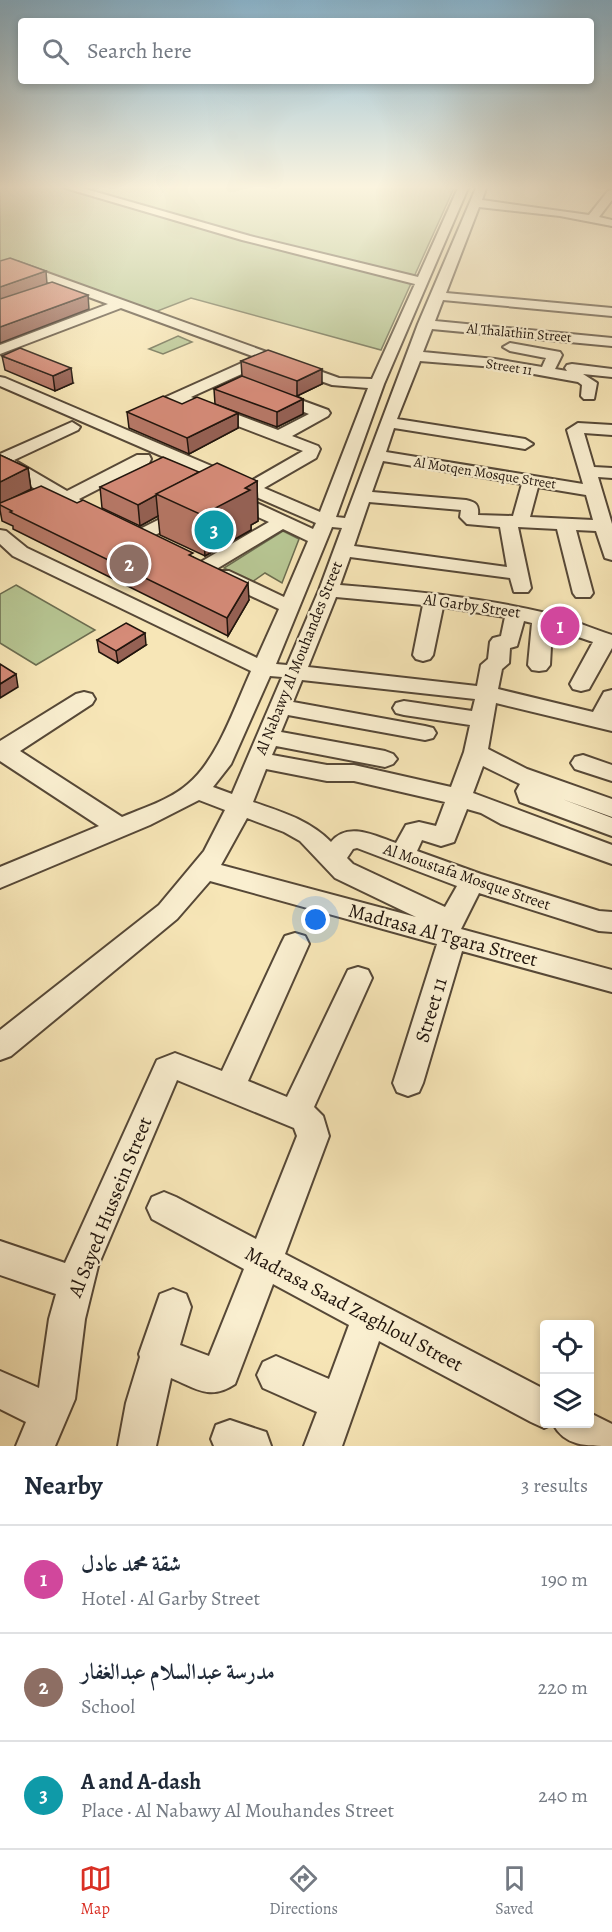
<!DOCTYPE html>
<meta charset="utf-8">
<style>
body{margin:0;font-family:Alegreya,Amiri,serif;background:#f2f2f3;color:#1f2937}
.controls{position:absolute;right:18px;bottom:18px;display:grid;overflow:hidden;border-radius:6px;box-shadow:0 3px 9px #0003}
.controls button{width:54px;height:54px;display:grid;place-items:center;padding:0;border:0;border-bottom:2px solid #e0e1e3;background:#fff;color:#1f2937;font:30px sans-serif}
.you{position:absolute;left:316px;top:920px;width:21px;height:21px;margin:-15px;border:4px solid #fff;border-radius:50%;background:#1a73e8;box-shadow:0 0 0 9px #1a73e833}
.badge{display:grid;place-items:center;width:39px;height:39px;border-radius:50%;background:#d93025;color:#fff;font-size:20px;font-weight:700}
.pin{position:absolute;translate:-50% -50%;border:3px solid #fff;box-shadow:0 2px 6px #0006}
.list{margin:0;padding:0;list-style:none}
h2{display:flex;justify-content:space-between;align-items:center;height:78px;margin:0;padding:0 24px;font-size:26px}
h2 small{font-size:20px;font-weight:400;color:#747a83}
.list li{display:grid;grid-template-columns:39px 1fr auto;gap:18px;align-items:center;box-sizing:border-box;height:108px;padding:0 24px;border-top:2px solid #e0e1e3}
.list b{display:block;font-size:22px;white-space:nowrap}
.list p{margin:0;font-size:20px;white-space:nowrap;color:#747a83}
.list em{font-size:20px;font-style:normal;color:#747a83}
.icon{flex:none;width:33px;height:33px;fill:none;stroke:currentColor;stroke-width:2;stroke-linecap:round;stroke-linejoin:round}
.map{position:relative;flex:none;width:612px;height:1446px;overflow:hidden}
.search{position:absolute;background:#fff;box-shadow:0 3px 9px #0003;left:18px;right:18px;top:18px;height:66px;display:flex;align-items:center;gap:15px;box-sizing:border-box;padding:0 21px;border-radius:6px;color:#747a83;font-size:22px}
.sheet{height:402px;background:#fff}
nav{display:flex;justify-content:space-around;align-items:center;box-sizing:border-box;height:84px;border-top:2px solid #e0e1e3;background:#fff;font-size:16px;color:#747a83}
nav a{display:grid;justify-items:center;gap:3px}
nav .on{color:#d93025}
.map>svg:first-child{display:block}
.green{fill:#b7c693;stroke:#6c6d50;stroke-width:1.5}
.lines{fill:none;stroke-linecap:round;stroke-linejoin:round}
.minor-casing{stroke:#564837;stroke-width:4}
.minor{fill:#faefd0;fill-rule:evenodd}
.wall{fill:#b77867;stroke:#20140c;stroke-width:1.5}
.shaded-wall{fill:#956154;stroke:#20140c;stroke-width:1.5}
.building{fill:#d58b78;stroke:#20140c;stroke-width:1.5}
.labels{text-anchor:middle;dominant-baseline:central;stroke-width:4.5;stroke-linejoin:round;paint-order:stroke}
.far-street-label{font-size:14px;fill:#20140c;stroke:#faefd0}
.street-label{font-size:16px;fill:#20140c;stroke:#faefd0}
.near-street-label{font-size:20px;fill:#20140c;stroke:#faefd0}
</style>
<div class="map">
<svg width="612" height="1446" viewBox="0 0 612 1446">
<rect width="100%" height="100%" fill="#f7e6b7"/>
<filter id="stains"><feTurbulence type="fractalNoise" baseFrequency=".00333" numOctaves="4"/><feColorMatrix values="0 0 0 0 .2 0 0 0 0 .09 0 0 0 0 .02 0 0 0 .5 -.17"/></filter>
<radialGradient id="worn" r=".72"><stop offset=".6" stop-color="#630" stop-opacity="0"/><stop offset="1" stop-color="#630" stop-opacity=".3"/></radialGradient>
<g class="green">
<polygon points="0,188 454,188 381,350 191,298 155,312 0,263"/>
<polygon points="178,336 192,342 163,354 149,349"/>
<polygon points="283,531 299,539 282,583 265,573 252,582 224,568"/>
<polygon points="16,585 95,630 36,665 0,643 0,594"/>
</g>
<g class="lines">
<defs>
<g id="minor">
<path d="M65,188h17l168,48 168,41 40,-89h10l-84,196 -48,133 9,1 73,-194 58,-136h10l-4,12 107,15 19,-24 4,-1v10l-13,17 13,3v6l-52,-10 -81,-9 -33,86 166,15v8l-169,-16 -8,21 177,17v8l-180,-17 -9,23 72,7 47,8 4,-9 -36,-7 -7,-4 7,-4 50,9 2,3 -7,14 12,2 -2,-3 2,-3 5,-1 40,5v8l-29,-3 14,9 -3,16h-10l-3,-3 1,-11 -4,-3 -83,-15 -75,-6 -23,58 128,20 8,5 -8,5 -131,-21 -8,24 197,32 -16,-54 11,-7 34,2v10l-28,-2 10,34 18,1v10l-14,-1 14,47v36l-7,-2 -9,-27 -20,-1 17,63 -3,4h-14l-3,-4 -16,-64 -39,-2 13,61 -3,4h-14l-4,-14 -160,-21 -10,28c69,6 140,12 206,28 22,5 44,15 66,22v13l-23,41 -8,2 -8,-2 -3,-5 23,-42 -41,-14 -2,37 -4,5 -7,1 -7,-1 -4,-5 4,-42 -8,-2 -7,25 -7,2 -1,15 -7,6 -4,20 95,23 11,-20 8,-2v41l-116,-28 -8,46 39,20 85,30v18l-50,-18 50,19v18l-92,-34 -4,-11 4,-7 -37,-18 -10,27 139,52v19l-111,-40 -20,-11 -14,-4 -13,33 -13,4 -19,-6 -5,11 64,23 118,37 13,1v20l-13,-1 -120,-38 -18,36 151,41v22l-150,-41 -39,132 -4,9 -11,4 -11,-4 -4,-9 44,-139 -227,-63 -33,38 -166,137 -11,4v-30l159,-125 45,-54 21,-41 -26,-10 -49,25 -150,63v-21l99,-41 -99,-65v-20l76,-47 8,-2 8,2 3,5 -3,5 -72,47 102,66c21,-9 48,-17 66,-33 30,-25 47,-78 63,-113l-238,-115 -13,-12v-14l6,1 21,17 230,110 22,-49 -64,-30 -3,-4 3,-4h14l55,26 24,-56 -25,-12 -70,42h-14l-3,-4 3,-4 70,-41 -46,-21 -3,-4 3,-4h12l78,36 3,-6 -316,-137v-9l5,1 244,104 54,-31 -125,-48h-12l-3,-3 3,-3 89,-40 -134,-49 -121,46v-9l108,-41 -96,-35 -12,3v-8l17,-2 322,116 33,1 43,-95 -173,-44zM268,362l64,23 36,3 -48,124 -56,-24 52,-30 4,-9 -2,-3 -26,-10 36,-20 2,-3 -2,-3 -49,-18h-10l-3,3 3,3 40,16 -31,16 -87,-33zM383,461l139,23 -9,32 -35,-1c1,-10 -2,-13 -12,-15l-94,-8zM538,487l48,8 7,25 -63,-3zM369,502l92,8 -1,7 7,7 33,3 7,40 -153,-21zM332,527l10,1 -23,62 -32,75 -11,-1zM336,597l87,8 -10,50 3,4 7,2 7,-2 3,-4 10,-48 62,10 -4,19 -8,2 -3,4 -2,17 -7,6 -4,21 -169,-19zM270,676l12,1 -50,117 -19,-7 18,-23zM302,680l173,19 -3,12 -68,-10 -8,2 -3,5 3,5 8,2 66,10 -6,27 -13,35 -97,-22h-27l-55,-10 4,-9 109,21 8,-3 4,-5 -4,-5 -8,-3 -104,-19 7,-17 137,25 8,-2 3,-5 -3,-5 -8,-2 -132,-24zM266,769l61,12h27l91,21 -9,24 -17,-4 -13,3 -10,18c-21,-7 -48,-22 -65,-1 -22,-22 -49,-30 -78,-40zM247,818l37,14 16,9 35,37 81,39 -195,-52zM357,848l100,38 -12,21 -92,-43 -6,-6 6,-9z"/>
<path d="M72,422l8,5 -2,3 -64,30 53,31 70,-36h12l2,4 -2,4 -70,36 9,7 -3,4c-17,4 -67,-33 -85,-44v-12z"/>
<polygon points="186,506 192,507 195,511 192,515 146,540 134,540 131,536 134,532"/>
<polygon points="583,755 612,765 612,781 575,769 571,763 575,757"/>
<path d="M295,933l10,3 4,8 -61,137 39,16 61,-127 10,-3 10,3 4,8 -58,129 9,9 6,20 -44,118 259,135v35h46v-11l22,11v22c-27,0 -47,0 -59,-22l-9,4 -13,-6 -152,-81 -37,105h-38l13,-34 -54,-24 -6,-13 6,-13 13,-6 53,23 20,-54 -76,-41 -38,100c-25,17 -40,4 -64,-6l-15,68h-38l8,-43 14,-46 -1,-3 21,-60 13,-5 13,5 5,13 -11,38 29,11 35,-87 -92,-50 -5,-11 5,-11 12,-5 12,5 80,42 41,-103 -3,-8 -117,-48 -79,186 -13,53 -10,80 -20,47h-39l10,-24 -26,-13v-38l39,17 10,-69 7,-25 -56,-19v-34l65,22 92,-203 18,-7 47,18 59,-127 4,-8z"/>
<polygon points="230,1420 266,1432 271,1446 214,1446 211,1439 216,1425"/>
</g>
</defs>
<use href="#minor" class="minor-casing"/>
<use href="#minor" class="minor"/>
</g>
<g class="wall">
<polygon points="2,356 73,383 55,391 5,370"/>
<polygon points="241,361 322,384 297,396 303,399 303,414 277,427 215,404 214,389 242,376"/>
<polygon points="182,404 238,413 238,428 189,454 129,428 127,412"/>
<polygon points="0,455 28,468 31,489 19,495 193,557 249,600 228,636 13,529 13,526 2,521 0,510"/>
<polygon points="199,472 257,481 258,521 251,525 251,530 205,556 160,535 158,516 140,526 102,508 100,487"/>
<polygon points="97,640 146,645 118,663 99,652"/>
</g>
<g class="shaded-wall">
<polygon points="46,271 47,284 0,302 0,287"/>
<polygon points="88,295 89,309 0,343 0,327"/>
<polygon points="71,368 73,383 55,391 53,376"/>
<polygon points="322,369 322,384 297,396 297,381"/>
<polygon points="303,399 303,414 277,427 277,412"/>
<polygon points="238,413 238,428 189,454 187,438"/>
<polygon points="28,468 31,489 0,504 0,482"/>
<polygon points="257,481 258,521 251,525 251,530 205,556 202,515 245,488"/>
<polygon points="156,495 158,516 140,526 138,505"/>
<polygon points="248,583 249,600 228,636 227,618"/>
<polygon points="145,633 146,645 118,663 116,651"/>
<polygon points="16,674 18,687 0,698 0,684"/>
</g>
<g class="building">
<polygon points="10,258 46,271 0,287 0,261"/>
<polygon points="52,282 88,295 0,327 0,299"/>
<polygon points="20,348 71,368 53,376 2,356"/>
<polygon points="268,350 322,369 297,381 241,361"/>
<polygon points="242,376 303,399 277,412 214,389"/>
<polygon points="163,396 182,404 197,397 238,413 187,438 127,412"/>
<polygon points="0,455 28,468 0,482"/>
<polygon points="163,457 199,472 138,505 100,487"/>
<polygon points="217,463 257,481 245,488 250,490 202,515 156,494"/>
<polygon points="41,486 77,503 83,500 193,553 189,555 248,583 227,618 10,512 12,511 0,505 0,503"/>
<polygon points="126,623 145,633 116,651 97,640"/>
<polygon points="0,664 16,674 0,684"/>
</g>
<linearGradient id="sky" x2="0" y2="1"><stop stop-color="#8ab8d3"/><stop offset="0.48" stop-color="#fbf4df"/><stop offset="1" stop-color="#fbf4df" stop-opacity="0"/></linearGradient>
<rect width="612" height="390" fill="url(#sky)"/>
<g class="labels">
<g class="far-street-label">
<text transform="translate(519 333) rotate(5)">Al Thalathin Street</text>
<text transform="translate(509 367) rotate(9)">Street 11</text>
<text transform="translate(485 473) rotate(9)">Al Motqen Mosque Street</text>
</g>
<g class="street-label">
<text transform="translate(472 606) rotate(8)">Al Garby Street</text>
<text transform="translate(299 658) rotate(-68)">Al Nabawy Al Mouhandes Street</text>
<text transform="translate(467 877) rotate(19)">Al Moustafa Mosque Street</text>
</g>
<g class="near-street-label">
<text transform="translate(443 935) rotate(15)">Madrasa Al Tgara Street</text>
<text transform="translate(431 1010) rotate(-73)">Street 11</text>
<text transform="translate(110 1207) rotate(-68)">Al Sayed Hussein Street</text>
<text transform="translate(354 1309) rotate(28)">Madrasa Saad Zaghloul Street</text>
</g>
</g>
<rect width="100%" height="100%" filter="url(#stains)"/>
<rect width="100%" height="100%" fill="url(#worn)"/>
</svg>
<div class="controls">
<button><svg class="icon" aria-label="locate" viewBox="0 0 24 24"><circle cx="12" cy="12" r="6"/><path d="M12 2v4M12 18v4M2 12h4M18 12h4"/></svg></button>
<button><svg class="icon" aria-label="layers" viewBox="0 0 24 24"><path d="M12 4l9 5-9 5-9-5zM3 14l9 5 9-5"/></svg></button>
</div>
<div class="you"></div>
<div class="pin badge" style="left:560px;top:626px;background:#d1479c">1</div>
<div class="pin badge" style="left:129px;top:564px;background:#8d6e63">2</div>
<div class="pin badge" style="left:214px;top:530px;background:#0f9aa8">3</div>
<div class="search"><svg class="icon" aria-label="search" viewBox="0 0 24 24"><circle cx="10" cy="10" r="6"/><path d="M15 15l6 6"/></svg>Search here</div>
</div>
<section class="sheet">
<h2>Nearby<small>3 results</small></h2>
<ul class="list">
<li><span class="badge" style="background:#d1479c">1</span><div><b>شقة محمد عادل</b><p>Hotel · Al Garby Street</p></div><em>190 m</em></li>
<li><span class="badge" style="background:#8d6e63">2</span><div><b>مدرسة عبدالسلام عبدالغفار</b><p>School</p></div><em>220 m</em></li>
<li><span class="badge" style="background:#0f9aa8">3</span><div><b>A and A-dash</b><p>Place · Al Nabawy Al Mouhandes Street</p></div><em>240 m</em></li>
</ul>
</section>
<nav>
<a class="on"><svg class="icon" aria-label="map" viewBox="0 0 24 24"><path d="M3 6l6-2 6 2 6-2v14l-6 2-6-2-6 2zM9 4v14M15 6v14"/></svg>Map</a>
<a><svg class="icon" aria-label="directions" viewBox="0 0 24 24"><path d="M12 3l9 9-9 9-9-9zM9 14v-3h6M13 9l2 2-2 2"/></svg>Directions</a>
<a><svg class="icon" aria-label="saved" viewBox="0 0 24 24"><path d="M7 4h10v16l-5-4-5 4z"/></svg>Saved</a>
</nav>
